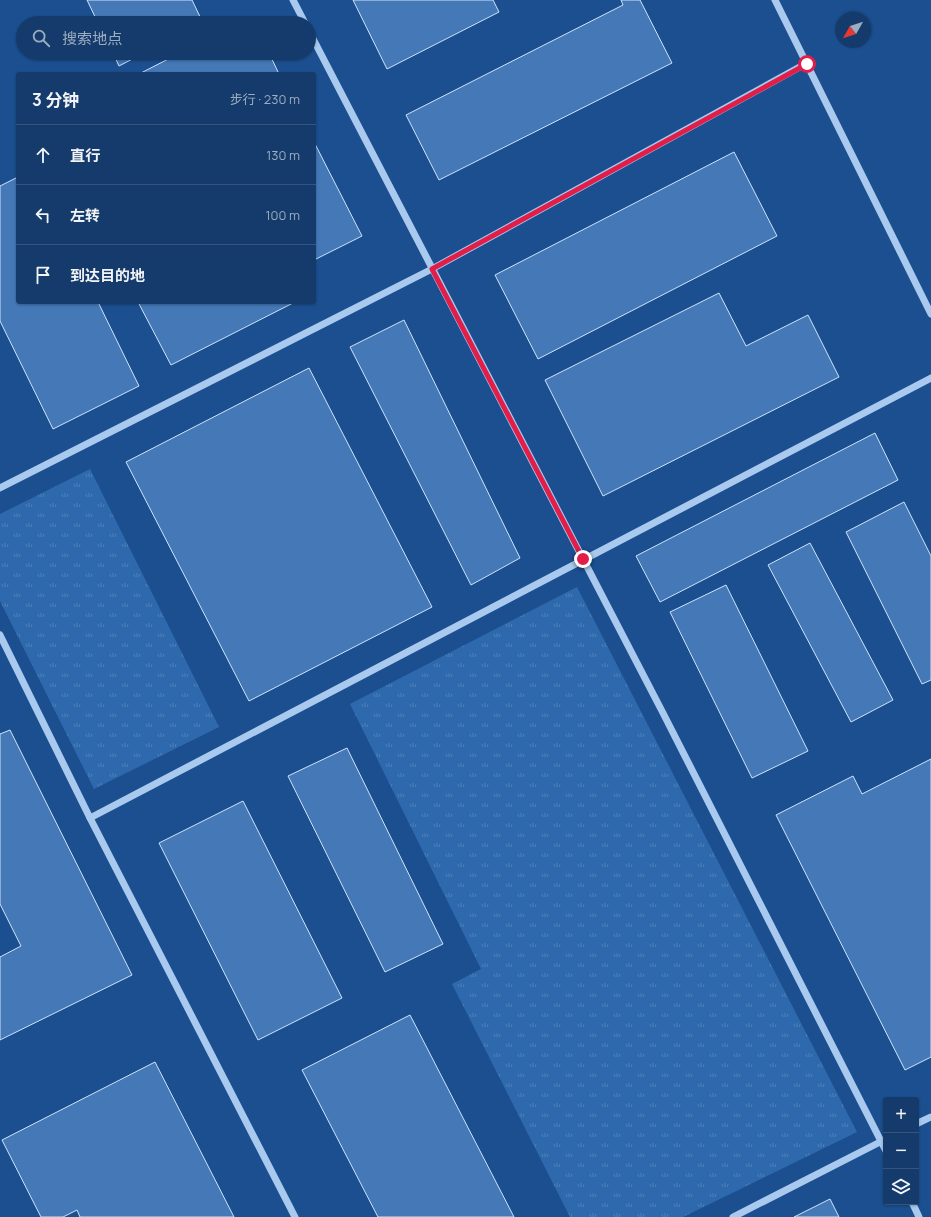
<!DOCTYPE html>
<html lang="zh">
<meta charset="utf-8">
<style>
body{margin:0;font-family:Manrope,"Noto Sans SC",sans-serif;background:#1d4271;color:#f1f3f6}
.controls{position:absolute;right:12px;bottom:12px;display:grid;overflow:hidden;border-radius:4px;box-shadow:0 1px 3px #0004}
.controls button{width:36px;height:36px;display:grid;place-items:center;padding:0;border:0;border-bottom:1px solid #33557e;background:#143b6b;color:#f1f3f6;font:20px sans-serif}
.compass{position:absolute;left:835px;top:12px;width:36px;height:36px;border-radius:50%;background:#143b6b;box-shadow:0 1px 3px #0004;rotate:231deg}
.stop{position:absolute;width:12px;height:12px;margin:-9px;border:3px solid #e11d48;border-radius:50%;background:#fff}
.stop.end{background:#e11d48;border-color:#fff;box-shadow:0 1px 4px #0008}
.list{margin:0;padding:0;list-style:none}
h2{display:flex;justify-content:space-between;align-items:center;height:52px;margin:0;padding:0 16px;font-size:17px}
h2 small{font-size:13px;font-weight:400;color:#9dadc1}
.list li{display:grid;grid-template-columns:26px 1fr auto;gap:12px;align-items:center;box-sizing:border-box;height:60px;padding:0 16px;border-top:1px solid #33557e}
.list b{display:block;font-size:15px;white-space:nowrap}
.list em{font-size:13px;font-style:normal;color:#9dadc1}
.icon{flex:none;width:22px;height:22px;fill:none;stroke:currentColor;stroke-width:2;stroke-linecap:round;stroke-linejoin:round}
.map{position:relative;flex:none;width:931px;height:1217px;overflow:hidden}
.search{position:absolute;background:#143b6b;box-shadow:0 1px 3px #0004;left:16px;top:16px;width:300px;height:44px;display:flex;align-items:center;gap:10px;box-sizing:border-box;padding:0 14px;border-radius:22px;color:#9dadc1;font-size:15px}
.panel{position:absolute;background:#143b6b;box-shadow:0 1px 3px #0004;left:16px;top:72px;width:300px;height:232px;border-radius:4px}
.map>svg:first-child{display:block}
.park{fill:url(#park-tufts)}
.building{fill:#4478b7;stroke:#cfe3fa}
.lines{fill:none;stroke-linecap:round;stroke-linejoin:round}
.minor{stroke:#a9c9ee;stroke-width:7}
.route{stroke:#e11d48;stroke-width:5}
</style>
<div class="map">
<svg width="931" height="1217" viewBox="0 0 931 1217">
<defs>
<pattern id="park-tufts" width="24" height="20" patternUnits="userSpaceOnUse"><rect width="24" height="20" fill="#2e69ad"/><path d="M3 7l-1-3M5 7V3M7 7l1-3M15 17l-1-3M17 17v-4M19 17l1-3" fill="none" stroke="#4d80b9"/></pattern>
</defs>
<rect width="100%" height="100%" fill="#1b4f8f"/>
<g class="park">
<polygon points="90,469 219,727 94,789 0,601 0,514"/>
<polygon points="577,587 857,1132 683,1217 570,1217 452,984 481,969 350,704"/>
</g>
<g class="building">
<polygon points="87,0 192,0 203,23 98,23"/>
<polygon points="353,0 493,0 499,12 387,69"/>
<polygon points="621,0 640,0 672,63 439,180 406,115 623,5"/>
<polygon points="250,17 253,23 239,23"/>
<polygon points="113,53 144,53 119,66"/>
<polygon points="180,53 269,53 279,74 139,74"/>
<polygon points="314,142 362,236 314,260"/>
<polygon points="734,152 777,236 538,359 495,275"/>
<polygon points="18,177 18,302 98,302 139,386 53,429 0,321 0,186"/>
<polygon points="719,293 746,346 808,315 839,377 603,496 545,380"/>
<polygon points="138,302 295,302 171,365"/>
<polygon points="404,320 520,558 471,585 350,347"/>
<polygon points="309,368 432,607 249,701 126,462"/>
<polygon points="875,433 898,480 660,602 636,556"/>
<polygon points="904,502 931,556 931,680 922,684 846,532"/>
<polygon points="810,543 893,700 851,722 768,565"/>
<polygon points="726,585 808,751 752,778 670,612"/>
<polygon points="10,730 132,975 0,1040 0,957 21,946 0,904 0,734"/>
<polygon points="347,748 443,944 385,972 288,776"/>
<polygon points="931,759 931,1057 905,1070 776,815 853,776 862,794"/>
<polygon points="243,801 342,998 258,1040 159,843"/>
<polygon points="410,1015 514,1217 378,1217 302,1070"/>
<polygon points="155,1062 234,1217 80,1217 77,1210 63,1217 41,1217 2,1140"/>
<polygon points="830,1199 839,1217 794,1217"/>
</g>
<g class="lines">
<g class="minor">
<polyline points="293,0 305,23"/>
<polyline points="775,0 931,314"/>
<polyline points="309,31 663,713 886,1151"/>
<polyline points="0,488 432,269 807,63"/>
<polyline points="0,635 90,818"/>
<polyline points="916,1124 931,1117"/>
<polyline points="912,1202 919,1217"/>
<polyline points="295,1217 90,818 931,378"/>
<polyline points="733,1217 886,1139"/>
</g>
</g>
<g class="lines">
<polyline class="route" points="583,559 432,269 807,64"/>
</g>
</svg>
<div class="controls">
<button>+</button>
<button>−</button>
<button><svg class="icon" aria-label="layers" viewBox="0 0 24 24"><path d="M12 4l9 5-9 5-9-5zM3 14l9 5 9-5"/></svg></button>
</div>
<svg class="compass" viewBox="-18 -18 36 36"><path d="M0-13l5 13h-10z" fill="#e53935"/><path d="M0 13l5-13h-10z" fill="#9dadc1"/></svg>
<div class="stop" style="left:807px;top:64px"></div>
<div class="stop end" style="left:583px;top:559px"></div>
<div class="search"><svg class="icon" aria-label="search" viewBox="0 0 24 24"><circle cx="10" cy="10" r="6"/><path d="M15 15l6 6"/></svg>搜索地点</div>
<section class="panel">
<h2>3 分钟<small>步行 · 230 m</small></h2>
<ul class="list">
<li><svg class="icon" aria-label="ahead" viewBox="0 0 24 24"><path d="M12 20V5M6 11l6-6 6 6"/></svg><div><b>直行</b></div><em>130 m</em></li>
<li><svg class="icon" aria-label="left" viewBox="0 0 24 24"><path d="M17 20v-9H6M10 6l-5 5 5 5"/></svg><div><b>左转</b></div><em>100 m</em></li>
<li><svg class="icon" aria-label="arrive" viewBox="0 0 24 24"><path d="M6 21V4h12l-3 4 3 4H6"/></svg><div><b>到达目的地</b></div></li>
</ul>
</section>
</div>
